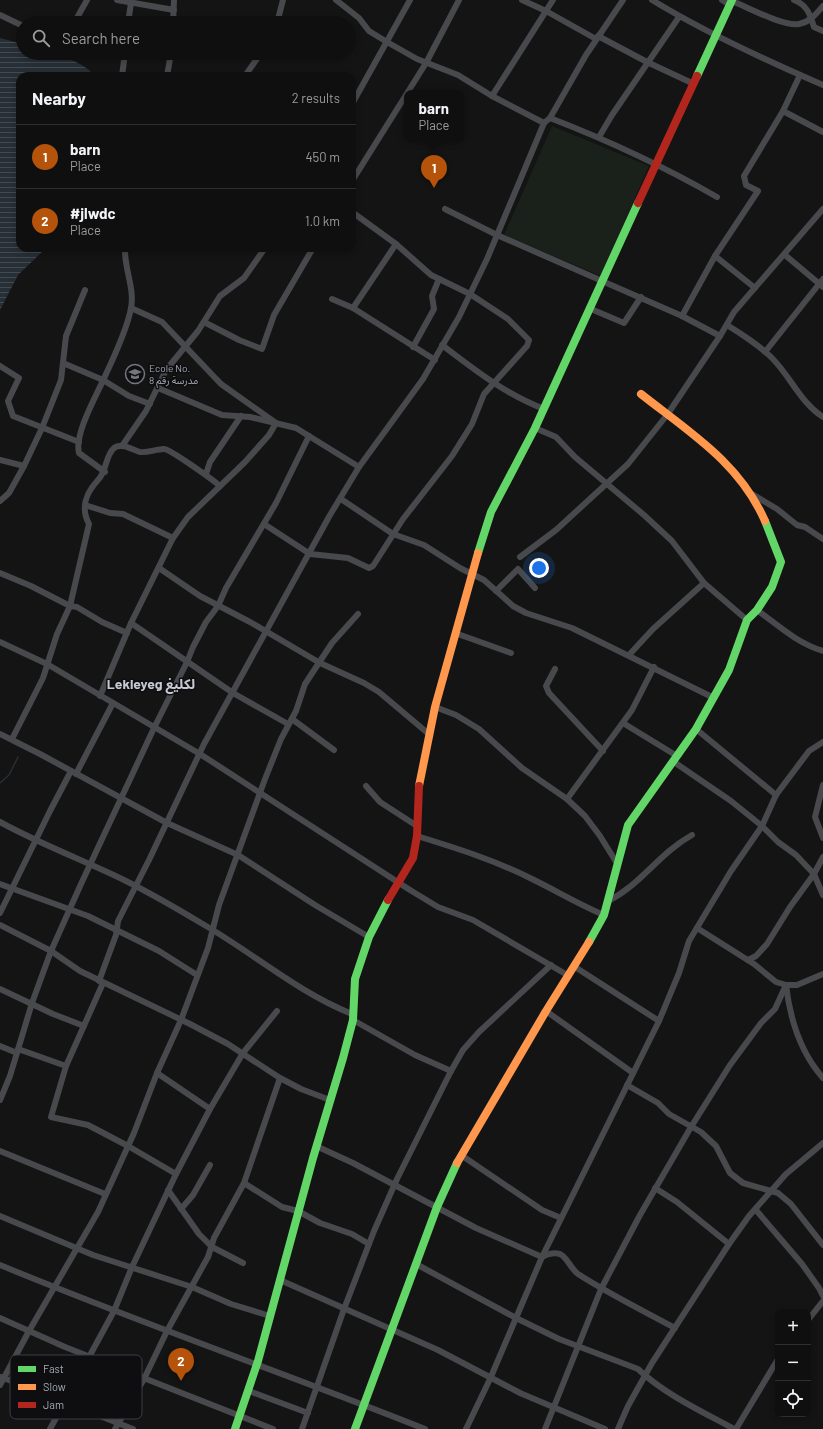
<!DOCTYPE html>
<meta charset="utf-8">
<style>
body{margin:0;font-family:Barlow,"Noto Sans Arabic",sans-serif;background:#181818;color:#f1f3f6}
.controls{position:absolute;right:12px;bottom:12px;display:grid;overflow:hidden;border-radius:8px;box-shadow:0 2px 6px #0003}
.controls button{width:36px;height:36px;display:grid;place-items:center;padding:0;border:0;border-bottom:1px solid #2f2f2f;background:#0f0f0f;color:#f1f3f6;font:20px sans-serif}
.you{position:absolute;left:539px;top:568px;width:14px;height:14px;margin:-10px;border:3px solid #fff;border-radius:50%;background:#1a73e8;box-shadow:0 0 0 6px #1a73e833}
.badge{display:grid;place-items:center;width:26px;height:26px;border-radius:50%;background:#b45309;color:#fff;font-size:13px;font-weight:700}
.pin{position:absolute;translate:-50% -33px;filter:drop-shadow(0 1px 2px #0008)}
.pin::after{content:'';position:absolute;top:21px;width:14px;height:12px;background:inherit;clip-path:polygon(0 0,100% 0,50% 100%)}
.popup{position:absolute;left:404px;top:90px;width:60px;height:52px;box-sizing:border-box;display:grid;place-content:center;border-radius:8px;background:#0f0f0f;filter:drop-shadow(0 1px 3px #0005);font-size:13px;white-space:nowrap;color:#9b9c9e}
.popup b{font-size:15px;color:#f1f3f6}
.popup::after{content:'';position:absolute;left:50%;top:100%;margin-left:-8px;border:8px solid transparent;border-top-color:#0f0f0f}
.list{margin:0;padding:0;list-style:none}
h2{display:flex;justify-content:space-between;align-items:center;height:52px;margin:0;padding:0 16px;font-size:17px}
h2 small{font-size:13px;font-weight:400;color:#9b9c9e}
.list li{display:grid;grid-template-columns:26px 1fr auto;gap:12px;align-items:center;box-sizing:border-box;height:64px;padding:0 16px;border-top:1px solid #2f2f2f}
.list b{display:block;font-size:15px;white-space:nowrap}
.list p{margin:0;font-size:13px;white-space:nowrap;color:#9b9c9e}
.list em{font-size:13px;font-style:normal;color:#9b9c9e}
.icon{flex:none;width:22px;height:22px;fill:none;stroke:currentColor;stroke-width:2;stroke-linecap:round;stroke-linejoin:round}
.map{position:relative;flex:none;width:823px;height:1429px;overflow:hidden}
.search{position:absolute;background:#0f0f0f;box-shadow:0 2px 6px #0003;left:16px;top:16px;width:340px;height:44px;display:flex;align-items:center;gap:10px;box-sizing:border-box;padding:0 14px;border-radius:22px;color:#9b9c9e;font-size:15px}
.panel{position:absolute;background:#0f0f0f;box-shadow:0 2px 6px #0003;left:16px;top:72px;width:340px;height:180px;border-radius:12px}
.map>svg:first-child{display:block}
.garden{fill:#1a211b}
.water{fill:url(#water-rules)}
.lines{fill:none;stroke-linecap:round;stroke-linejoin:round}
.stream{stroke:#272f36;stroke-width:1.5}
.street{stroke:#48494d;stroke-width:6}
.fast{stroke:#63d668;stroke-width:8}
.slow{stroke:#ff974d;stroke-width:8}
.jam{stroke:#b3261e;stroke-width:8}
.labels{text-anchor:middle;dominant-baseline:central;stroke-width:3;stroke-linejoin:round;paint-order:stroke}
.poi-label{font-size:10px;fill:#a5aab5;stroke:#0e0e10;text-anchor:start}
.district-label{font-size:14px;font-weight:bold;fill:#c6c9d1;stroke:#0e0e10}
.key{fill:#0e0e10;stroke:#3b3d42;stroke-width:1}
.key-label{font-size:11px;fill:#a5aab5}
</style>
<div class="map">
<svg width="823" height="1429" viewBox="0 0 823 1429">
<defs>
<pattern id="water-rules" width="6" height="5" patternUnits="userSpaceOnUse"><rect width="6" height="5" fill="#272f36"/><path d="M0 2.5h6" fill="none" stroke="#434a51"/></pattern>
</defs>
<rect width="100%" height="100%" fill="#141414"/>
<polygon class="garden" points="552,126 649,166 601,276 504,235"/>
<path class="water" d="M0,38l23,6v9c9,0 19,-1 28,0 12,2 38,13 43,23h-74v172h26l-28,27 -18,35z"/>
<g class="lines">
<polyline class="stream" points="0,783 9,775 18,757"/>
<g class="street">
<polyline points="117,0 174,10"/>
<polyline points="336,0 359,18 369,31 387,42 417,59 458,75 492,96 544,123"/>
<polyline points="522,0 546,11 596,39"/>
<path d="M652,0c54,33 113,60 171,85"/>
<polyline points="722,0 730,5"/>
<path d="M794,0c13,5 16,14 20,27l9,4"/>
<path d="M732,1c15,6 52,26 67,23 11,-2 17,-10 24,-18"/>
<polyline points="0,15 23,26"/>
<polyline points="74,23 87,0"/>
<polyline points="128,23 131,3"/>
<polyline points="173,23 174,0"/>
<polyline points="277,23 283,0"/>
<polyline points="598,36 647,62 694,84"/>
<polyline points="247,73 261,53"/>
<polyline points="122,76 125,53"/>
<polyline points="167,76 171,53"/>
<polyline points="492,96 553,0"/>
<polyline points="352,104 410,0"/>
<polyline points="783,111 823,132"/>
<path d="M550,118c57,22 113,48 167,79"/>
<polyline points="599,137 612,115 679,17"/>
<polyline points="352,181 426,63 459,0"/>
<polyline points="445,209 497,235 682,316 720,336"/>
<polyline points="785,255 823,287"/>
<polyline points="715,256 755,288"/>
<polyline points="332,299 353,308 435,360"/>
<polyline points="353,308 396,244"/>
<polyline points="591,309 624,323 641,297"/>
<polyline points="682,316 715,256 758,191 746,185 744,176 783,111 800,75"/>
<polyline points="204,322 239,340 262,349 274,315 313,248"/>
<path d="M727,325c16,10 32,20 45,33 18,18 29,45 51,59"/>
<path d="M442,345c33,25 63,49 102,64"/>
<polyline points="413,347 434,309 432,296 439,279"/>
<polyline points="765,352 823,279"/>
<polyline points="63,363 103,380 129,396 150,404"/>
<polyline points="0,366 19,378 8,401 13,416 79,442"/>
<polyline points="158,388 222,415 250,417 296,428 359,467"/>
<polyline points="535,428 556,437 575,457 644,515 672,541 704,583 747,620"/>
<polyline points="122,446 146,411 166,370 198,331 220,296 244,278 265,248"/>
<polyline points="0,460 24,466"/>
<path d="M105,472l-26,-19c-5,-20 19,-60 27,-79 8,-17 22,-49 25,-66 4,-19 -7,-40 -6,-60"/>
<polyline points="206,474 210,462 241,416"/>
<polyline points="752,494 777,509 797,525 805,527 823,539"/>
<polyline points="341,499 393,534 424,545 460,568 484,580 513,606 526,613 572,628 714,698"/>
<polyline points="0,501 9,493 24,466 42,428 61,380 66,336 85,290"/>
<polyline points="85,505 110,513 123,514 173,538"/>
<polyline points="264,524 310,554 348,558 369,568 373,566 403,519 452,456 472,424 484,394 527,346 529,340 508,319 470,294 431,275 396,244 352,212"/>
<polyline points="520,557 556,530 628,464 667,415 720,336 734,312 823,209"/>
<polyline points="159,568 200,596 250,622 320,663 364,683 379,692 430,735"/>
<polyline points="0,573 31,586 70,606 77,607 102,622 127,633"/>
<polyline points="496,591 518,569 535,588"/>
<path d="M757,610c22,16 40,33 66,41"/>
<polyline points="131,623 233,693 288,724"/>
<polyline points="455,633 511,653"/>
<polyline points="0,642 47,664 200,754 410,890 438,907 473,920 569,976"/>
<polyline points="629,655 653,629 704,583"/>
<polyline points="555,669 546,686 549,693 603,751"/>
<polyline points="100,696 131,623 173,538 188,517 245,462 269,435 276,423 221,384 162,322 131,308"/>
<polyline points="435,707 456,715 479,729 522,768 567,799 585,816 600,836 618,865"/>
<polyline points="292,719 334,750"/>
<polyline points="623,723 677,756"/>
<polyline points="696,729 776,795"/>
<polyline points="0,734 40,754 167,823 238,855 315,905 369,937"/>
<path d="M12,739l31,-61 14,-44 13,-28 19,-82c-9,-17 -3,-31 9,-44 9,-9 7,-24 16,-32 8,-6 18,2 26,4 8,1 16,-3 24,-3 6,0 49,31 56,37"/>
<polyline points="674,762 731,801 762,826 778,842 796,855 814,874 823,895"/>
<polyline points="76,774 113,703"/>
<polyline points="823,785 815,817 823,838"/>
<polyline points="366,786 380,802 417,826"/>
<polyline points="567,799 632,710 654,667"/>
<path d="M0,822c40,22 83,38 124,58 26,13 52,28 77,43 51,29 96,69 151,91"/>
<path d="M417,836c39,12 77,24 113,42 25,12 48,26 74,37"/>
<polyline points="0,884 88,916 159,951 197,975"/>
<path d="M608,901c34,-17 50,-47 84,-66"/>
<polyline points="0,913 50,811 71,771"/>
<polyline points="0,925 51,951 80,971 190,1024 228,1044 280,1078 301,1089 330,1100"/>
<polyline points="697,928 754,964 776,982 786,985 797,985 823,974"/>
<polyline points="748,960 756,956 767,944 790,907 814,874 823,857"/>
<polyline points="575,967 659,1021"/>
<polyline points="99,981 116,935 118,921 149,860 204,744 330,515 359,467 423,379 459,317 487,259 544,123 550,118 586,55 623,0"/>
<polyline points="103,983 66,1066 51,1117 88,1125 128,1146 176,1174"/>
<path d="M786,985c4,34 14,67 37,93"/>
<polyline points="0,989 53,1014 84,1026"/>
<polyline points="546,1011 633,1073"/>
<polyline points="353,1020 415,1055 451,1071"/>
<polyline points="0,1046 17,1053"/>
<polyline points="18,1049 66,1066"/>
<polyline points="157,1073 210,1109"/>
<polyline points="627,1085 658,1103 669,1114 701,1132 716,1146 730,1173 743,1183 778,1193 791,1204 823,1245"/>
<polyline points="0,1100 10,1076 32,1003 51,951 81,884 154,728 187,662 193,647 206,622 218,606 226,588 276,503 309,436"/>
<path d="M316,1146l37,17 123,65 66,29c6,-3 11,-5 18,-3 7,3 11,15 18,20 31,20 64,36 97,54"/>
<polyline points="0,1151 105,1194"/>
<polyline points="461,1155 542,1210 561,1218"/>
<polyline points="244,1183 282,1207 298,1211 320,1223 352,1234 369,1244"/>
<polyline points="655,1188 677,1202 729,1244"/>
<polyline points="168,1190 199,1234 212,1247 243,1263"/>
<polyline points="181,1209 193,1195 210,1165"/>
<polyline points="756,1210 802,1264 819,1288 823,1296"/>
<polyline points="0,1216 93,1255 192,1287 231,1304 270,1316"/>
<path d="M416,1264l100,54 43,21 79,30c26,25 65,43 96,60"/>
<path d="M0,1265c140,58 284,108 425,164"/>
<polyline points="280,1280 438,1350 520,1393 605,1429"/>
<polyline points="0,1318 65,1347 273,1429"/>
<polyline points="808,1320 823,1301"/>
<polyline points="1,1377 133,1429"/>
<polyline points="0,1385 29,1331 98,1212 134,1133 157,1073 181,1020 208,948 219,905 265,779 281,739 296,711 305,684 332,643 358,614"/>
<polyline points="249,1391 308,1413"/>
<polyline points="50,1429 114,1311 132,1267 176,1174 210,1109 243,1053 277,1011"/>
<polyline points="115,1429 144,1379 167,1331 208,1257 214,1238 244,1183 280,1078"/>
<polyline points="302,1429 344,1309 374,1231 397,1179 451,1071 463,1050 479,1032 551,965"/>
<polyline points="466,1429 490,1379 542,1257 659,1021 679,973 689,941 731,871 762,826 776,795 809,751 823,742"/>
<polyline points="545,1429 601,1289 640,1215 691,1127 730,1065 761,1023 775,1009 786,985"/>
<polyline points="618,1429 628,1406 652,1363 729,1244 749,1216 786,1174 823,1143"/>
<polyline points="736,1429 778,1359"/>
</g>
<g class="fast">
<polyline points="697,76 732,0"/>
<polyline points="478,553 491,512 535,428 638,203"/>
<polyline points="589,942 604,915 628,825 696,729 729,670 747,620 757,610 772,587 781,562 765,521"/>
<polyline points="235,1429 258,1361 313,1158 343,1058 353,1020 355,979 369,937 388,900"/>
<polyline points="355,1429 437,1207 457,1163"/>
</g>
<g class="slow">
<path d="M641,394c48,38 98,68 124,127"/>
<polyline points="419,786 435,707 478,553"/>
<polyline points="457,1163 546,1011 589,942"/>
</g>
<g class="jam">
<polyline points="638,203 697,76"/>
<polyline points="388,900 413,858 417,836 419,786"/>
</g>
</g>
<defs>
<symbol id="school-ring" viewBox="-11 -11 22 22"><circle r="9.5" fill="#0e0e10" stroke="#72767d" stroke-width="1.5"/><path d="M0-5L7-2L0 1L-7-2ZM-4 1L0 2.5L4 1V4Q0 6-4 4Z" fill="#72767d"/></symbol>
</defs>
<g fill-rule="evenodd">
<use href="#school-ring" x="124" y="363" width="22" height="22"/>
</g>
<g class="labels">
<g class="poi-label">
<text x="149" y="368">Ecole No.<tspan x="149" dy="12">8 مدرسة رقم</tspan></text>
</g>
<g class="district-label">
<text x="151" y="683">Lekleyeg لكليغ</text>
</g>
</g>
<rect x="10" y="1355" width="132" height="64" rx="6" class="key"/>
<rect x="18" y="1366" width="18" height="6" fill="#63d668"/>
<rect x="18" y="1384" width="18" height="6" fill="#ff974d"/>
<rect x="18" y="1402" width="18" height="6" fill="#b3261e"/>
<g class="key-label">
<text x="43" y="1373">Fast</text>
<text x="43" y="1391">Slow</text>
<text x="43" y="1409">Jam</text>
</g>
</svg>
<div class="controls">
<button>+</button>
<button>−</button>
<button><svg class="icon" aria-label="locate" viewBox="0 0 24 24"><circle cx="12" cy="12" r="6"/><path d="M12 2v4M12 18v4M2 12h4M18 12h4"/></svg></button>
</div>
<div class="you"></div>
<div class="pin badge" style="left:434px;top:188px">1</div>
<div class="popup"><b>barn</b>Place</div>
<div class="pin badge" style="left:181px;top:1381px">2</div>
<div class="search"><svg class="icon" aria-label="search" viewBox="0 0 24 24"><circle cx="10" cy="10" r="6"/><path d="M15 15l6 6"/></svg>Search here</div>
<section class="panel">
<h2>Nearby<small>2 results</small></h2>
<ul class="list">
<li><span class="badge">1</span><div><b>barn</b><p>Place</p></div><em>450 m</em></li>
<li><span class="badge">2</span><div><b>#jlwdc</b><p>Place</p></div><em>1.0 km</em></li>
</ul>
</section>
</div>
